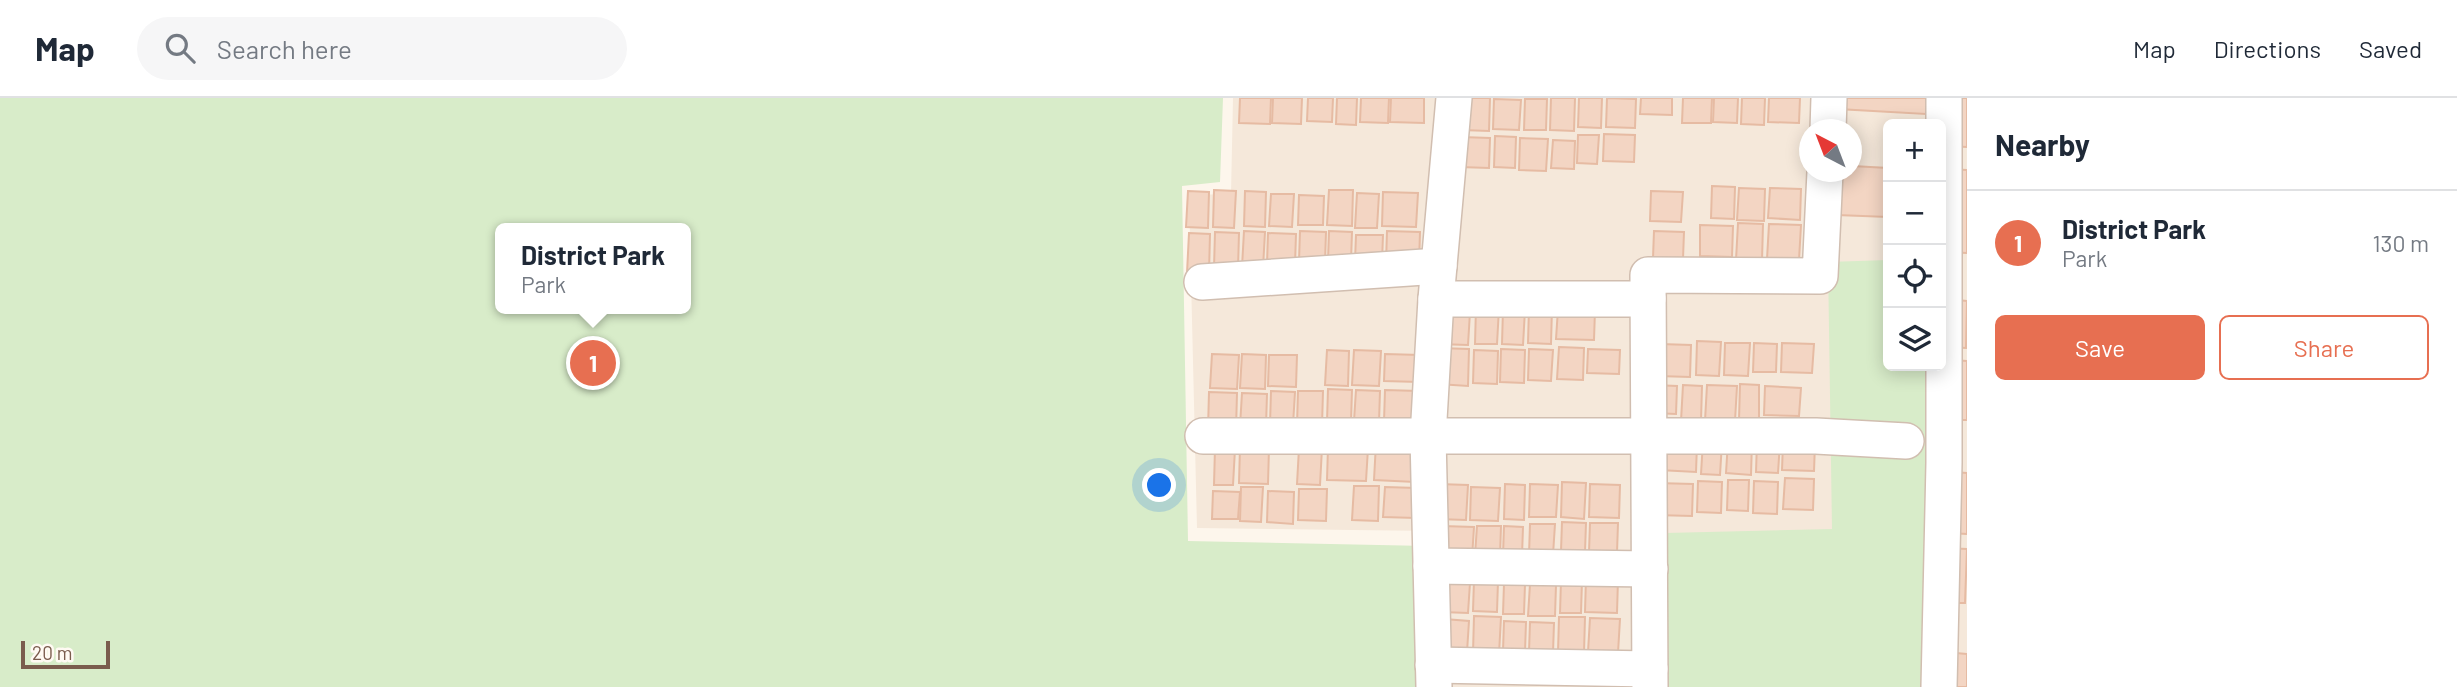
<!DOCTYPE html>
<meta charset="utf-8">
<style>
body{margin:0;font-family:Barlow,sans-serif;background:#f6f6f7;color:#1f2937}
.controls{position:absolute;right:21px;top:21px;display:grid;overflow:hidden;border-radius:10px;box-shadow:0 4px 18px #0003}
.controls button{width:63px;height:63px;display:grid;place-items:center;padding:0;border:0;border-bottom:2px solid #e0e1e3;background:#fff;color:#1f2937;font:35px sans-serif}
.compass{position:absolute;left:1799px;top:21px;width:63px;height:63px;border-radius:50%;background:#fff;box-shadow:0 4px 18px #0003;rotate:318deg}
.scale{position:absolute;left:21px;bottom:18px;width:89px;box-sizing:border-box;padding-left:7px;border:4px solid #7a5c4d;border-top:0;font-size:19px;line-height:24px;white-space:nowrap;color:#7a5c4d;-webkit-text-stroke:5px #fffaf3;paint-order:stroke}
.you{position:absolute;left:1160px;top:388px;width:24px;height:24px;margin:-18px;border:5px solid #fff;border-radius:50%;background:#1a73e8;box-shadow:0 0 0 10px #1a73e833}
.badge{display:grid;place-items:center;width:46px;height:46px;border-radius:50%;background:#e76f51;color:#fff;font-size:23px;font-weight:700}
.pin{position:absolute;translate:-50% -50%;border:4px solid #fff;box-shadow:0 2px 7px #0006}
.popup{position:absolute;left:495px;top:125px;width:196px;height:91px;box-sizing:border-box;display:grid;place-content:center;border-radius:10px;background:#fff;filter:drop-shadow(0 2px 5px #0005);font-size:23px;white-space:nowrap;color:#747a83}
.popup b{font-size:26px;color:#1f2937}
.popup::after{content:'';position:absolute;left:50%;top:100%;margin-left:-14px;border:14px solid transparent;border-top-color:#fff}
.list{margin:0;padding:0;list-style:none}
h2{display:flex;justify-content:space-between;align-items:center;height:91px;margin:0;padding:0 28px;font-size:30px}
h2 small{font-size:23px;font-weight:400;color:#747a83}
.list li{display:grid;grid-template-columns:46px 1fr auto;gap:21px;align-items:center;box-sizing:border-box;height:105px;padding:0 28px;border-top:2px solid #e0e1e3}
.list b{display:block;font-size:26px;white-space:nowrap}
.list p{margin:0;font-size:23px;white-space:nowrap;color:#747a83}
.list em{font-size:23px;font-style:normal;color:#747a83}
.actions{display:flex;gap:14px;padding:21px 28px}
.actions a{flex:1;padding:16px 0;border:2px solid #e76f51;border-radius:10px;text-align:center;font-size:24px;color:#e76f51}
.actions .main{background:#e76f51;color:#fff}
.icon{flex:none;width:38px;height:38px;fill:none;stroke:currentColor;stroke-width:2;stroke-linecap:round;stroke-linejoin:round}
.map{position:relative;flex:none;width:1967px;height:589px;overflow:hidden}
header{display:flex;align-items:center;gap:42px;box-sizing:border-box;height:98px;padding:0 35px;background:#fff;border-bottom:2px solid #e0e1e3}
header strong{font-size:33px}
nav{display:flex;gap:38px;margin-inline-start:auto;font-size:24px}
.search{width:490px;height:63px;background:#f6f6f7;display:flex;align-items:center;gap:18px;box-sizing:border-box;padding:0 24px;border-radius:38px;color:#747a83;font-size:26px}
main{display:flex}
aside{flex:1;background:#fff}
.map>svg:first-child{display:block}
.residential{fill:#f5e8da;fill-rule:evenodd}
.green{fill:#d8ecc9;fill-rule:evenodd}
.building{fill:#f3d5c3;stroke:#e6bba3;stroke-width:2}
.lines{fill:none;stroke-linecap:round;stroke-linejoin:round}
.minor-casing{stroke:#d1beb0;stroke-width:38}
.minor{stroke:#fff;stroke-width:35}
</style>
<header>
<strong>Map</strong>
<div class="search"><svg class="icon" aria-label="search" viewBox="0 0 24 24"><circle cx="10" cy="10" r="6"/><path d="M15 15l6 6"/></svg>Search here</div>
<nav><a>Map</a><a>Directions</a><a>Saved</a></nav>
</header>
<main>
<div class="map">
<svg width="1967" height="589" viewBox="0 0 1967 589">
<rect width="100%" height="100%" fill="#fdf6ec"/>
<path class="residential" d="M1233,0h734v589h-529l-3,-156 -238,-3 -8,-333 42,-1zM1888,26h53v242h-53zM1810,32h42v42h-42z"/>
<g class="green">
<path d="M0,0h1223l-3,84 -38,4 6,355 239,5 2,141h-1429zM500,130h186v81h-186z"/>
<polygon points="1888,162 1888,268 1929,268 1935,589 1668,589 1665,435 1832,431 1828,164"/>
</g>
<g class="building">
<polygon points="1240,0 1271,0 1270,26 1239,25"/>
<polygon points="1273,0 1302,0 1301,26 1272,25"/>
<polygon points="1308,0 1333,0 1332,24 1307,23"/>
<polygon points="1337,0 1357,0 1356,27 1336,26"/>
<polygon points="1361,0 1389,0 1388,25 1360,24"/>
<polygon points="1391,0 1424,0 1424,25 1390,24"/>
<polygon points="1463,0 1490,0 1489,33 1462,32"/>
<polygon points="1551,0 1575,0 1574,33 1550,32"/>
<polygon points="1579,0 1602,0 1601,30 1578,29"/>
<polygon points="1607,0 1636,1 1635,30 1606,29"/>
<polygon points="1641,0 1672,0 1672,17 1640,16"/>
<polygon points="1683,0 1712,0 1711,25 1682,25"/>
<polygon points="1714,0 1738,0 1737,25 1713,24"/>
<polygon points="1742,0 1765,0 1764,27 1741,26"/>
<polygon points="1769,0 1800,0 1799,25 1768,24"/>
<polygon points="1839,0 1927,0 1926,16 1838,11"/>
<polygon points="1951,0 1967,0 1967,49 1948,48"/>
<polygon points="1494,1 1521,2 1519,32 1493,31"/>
<polygon points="1525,1 1547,1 1546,32 1524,32"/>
<polygon points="1604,36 1635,37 1634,64 1603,63"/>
<polygon points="1578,37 1599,37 1597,66 1577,65"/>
<polygon points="1495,38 1516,39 1515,70 1494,69"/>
<polygon points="1461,39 1490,40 1489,70 1460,69"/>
<polygon points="1520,40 1548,41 1546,73 1519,72"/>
<polygon points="1553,42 1575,43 1574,71 1551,70"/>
<polygon points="1852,68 1888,70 1888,119 1837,117 1838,74 1852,74"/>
<polygon points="1949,71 1967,72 1967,155 1945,154"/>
<polygon points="1712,88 1735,89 1734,121 1711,120"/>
<polygon points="1739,90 1765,91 1764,123 1737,122"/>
<polygon points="1770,90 1801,91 1800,122 1768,120"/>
<polygon points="1214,92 1236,93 1234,130 1213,129"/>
<polygon points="1329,92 1353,92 1352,128 1327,127"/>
<polygon points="1188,93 1209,94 1208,130 1186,129"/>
<polygon points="1245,93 1266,94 1265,129 1244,128"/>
<polygon points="1651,93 1683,94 1681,124 1650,123"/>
<polygon points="1383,94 1418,95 1416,129 1382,128"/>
<polygon points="1357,95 1379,96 1377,130 1355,130"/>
<polygon points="1271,96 1294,96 1292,129 1269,128"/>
<polygon points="1299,97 1324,98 1323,127 1298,127"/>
<polygon points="1738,125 1763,126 1762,163 1736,162"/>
<polygon points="1769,126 1801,127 1799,162 1767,161"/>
<polygon points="1700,127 1733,128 1732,159 1700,158"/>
<polygon points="1244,133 1265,134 1263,170 1242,169"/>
<polygon points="1300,133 1326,134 1325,164 1299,163"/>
<polygon points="1329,133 1352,134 1351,164 1328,163"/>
<polygon points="1387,133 1420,134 1419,166 1386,165"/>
<polygon points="1654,133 1684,134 1683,161 1653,160"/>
<polygon points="1215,134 1239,135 1238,171 1214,170"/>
<polygon points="1189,135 1210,136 1209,175 1187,175"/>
<polygon points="1268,135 1296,136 1295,167 1267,166"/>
<polygon points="1356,137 1383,137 1382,164 1355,163"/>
<polygon points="1948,201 1967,203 1966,250 1945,249"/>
<polygon points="1476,209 1499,210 1497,246 1475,246"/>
<polygon points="1529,209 1552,210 1551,246 1528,245"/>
<polygon points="1503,211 1525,212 1523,247 1502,246"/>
<polygon points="1558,211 1595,212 1594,242 1556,241"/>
<polygon points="1439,213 1470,214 1468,247 1438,246"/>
<polygon points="1697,243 1721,244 1719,278 1696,277"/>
<polygon points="1725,245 1750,245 1748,278 1724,277"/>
<polygon points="1754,245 1777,246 1776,274 1753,274"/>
<polygon points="1782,245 1814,246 1812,275 1781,274"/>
<polygon points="1660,246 1691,247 1690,279 1658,278"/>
<polygon points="1559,249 1584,250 1583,282 1557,281"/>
<polygon points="1439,250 1469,251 1468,288 1438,286"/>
<polygon points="1501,251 1525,252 1524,285 1500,284"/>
<polygon points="1529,251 1553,252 1551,283 1528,282"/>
<polygon points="1588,251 1620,252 1619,276 1587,275"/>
<polygon points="1327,252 1349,253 1348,288 1325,287"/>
<polygon points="1354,252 1381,253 1379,288 1352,287"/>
<polygon points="1474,252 1498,253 1497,286 1473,285"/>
<polygon points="1212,256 1239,257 1237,291 1210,290"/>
<polygon points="1242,256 1266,257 1265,291 1240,290"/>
<polygon points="1385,256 1420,257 1419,284 1384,283"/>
<polygon points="1269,257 1297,257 1296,289 1268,288"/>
<polygon points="1953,262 1967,263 1967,322 1950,322"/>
<polygon points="1740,286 1759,287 1759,322 1739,322"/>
<polygon points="1653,287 1677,288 1676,316 1652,315"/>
<polygon points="1683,287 1702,288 1701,323 1681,323"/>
<polygon points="1707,287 1737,288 1735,323 1705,323"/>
<polygon points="1765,288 1801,290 1799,318 1764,317"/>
<polygon points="1328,291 1352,292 1351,324 1327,323"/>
<polygon points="1356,292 1380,293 1379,324 1354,323"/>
<polygon points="1385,292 1419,293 1417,325 1384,323"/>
<polygon points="1271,293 1295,294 1293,327 1270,326"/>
<polygon points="1298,293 1323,293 1322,328 1297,327"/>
<polygon points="1209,294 1237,295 1236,332 1208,331"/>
<polygon points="1242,295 1267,296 1266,328 1240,328"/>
<polygon points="1703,343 1722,344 1720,377 1701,376"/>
<polygon points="1728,343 1752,344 1751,377 1726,375"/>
<polygon points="1757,343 1780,344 1778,375 1756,374"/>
<polygon points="1376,345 1416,347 1415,384 1374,382"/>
<polygon points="1660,345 1697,346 1696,374 1659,372"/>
<polygon points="1783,345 1815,346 1814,373 1782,372"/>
<polygon points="1240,349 1269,350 1268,386 1239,385"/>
<polygon points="1328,349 1368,350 1366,383 1327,382"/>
<polygon points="1215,350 1235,351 1233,387 1214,387"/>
<polygon points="1299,350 1322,350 1320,387 1297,386"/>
<polygon points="1954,374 1967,375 1967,436 1951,435"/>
<polygon points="1785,380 1814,381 1813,412 1783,411"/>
<polygon points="1728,382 1749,382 1748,413 1727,412"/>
<polygon points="1698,383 1722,384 1721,415 1697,414"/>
<polygon points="1754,383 1778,384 1777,416 1753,415"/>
<polygon points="1562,384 1586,385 1584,421 1561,419"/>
<polygon points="1656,385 1693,386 1692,418 1655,417"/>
<polygon points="1438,386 1468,387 1466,422 1437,421"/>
<polygon points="1505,386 1525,387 1524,422 1504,421"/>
<polygon points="1530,386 1558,387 1556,419 1529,419"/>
<polygon points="1590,386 1620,387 1619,420 1589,419"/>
<polygon points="1354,388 1379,388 1378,423 1352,422"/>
<polygon points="1241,389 1263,389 1261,424 1240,423"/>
<polygon points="1385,389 1417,390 1416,420 1383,419"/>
<polygon points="1471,389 1500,390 1498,423 1470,422"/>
<polygon points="1299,391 1327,391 1326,423 1298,422"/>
<polygon points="1213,393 1240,394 1238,421 1212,421"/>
<polygon points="1268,393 1294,394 1293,426 1267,424"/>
<polygon points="1562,424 1586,425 1585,454 1561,453"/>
<polygon points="1590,425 1618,425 1617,455 1589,454"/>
<polygon points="1530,426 1555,426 1553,457 1529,457"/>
<polygon points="1442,428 1474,429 1472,460 1441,459"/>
<polygon points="1477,428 1501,428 1500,458 1475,457"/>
<polygon points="1504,428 1523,429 1522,458 1503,457"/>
<polygon points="1947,450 1967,451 1965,505 1944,505"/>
<polygon points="1586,479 1618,481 1617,515 1585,514"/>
<polygon points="1474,482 1498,483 1497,514 1473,513"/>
<polygon points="1561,482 1582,483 1581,515 1560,515"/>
<polygon points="1444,484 1470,485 1468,515 1442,514"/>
<polygon points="1504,486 1525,486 1524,516 1503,516"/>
<polygon points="1530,486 1556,487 1555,518 1528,518"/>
<polygon points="1474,518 1501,519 1499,556 1473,555"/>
<polygon points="1559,519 1585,519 1584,555 1558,554"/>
<polygon points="1590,520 1620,521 1618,555 1588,554"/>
<polygon points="1444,521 1469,523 1467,554 1442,553"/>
<polygon points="1504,523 1526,524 1525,554 1503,553"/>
<polygon points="1530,524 1554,525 1553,555 1529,554"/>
<polygon points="1945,554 1967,556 1967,589 1942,589"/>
</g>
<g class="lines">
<defs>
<g id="minor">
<polyline points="1828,32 1829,0"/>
<polyline points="1202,184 1439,168"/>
<polyline points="1436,201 1648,201"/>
<polyline points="1203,338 1816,338 1906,343"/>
<polyline points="1431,468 1650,471"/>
<polyline points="1433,567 1650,571"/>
<polyline points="1434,589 1428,339 1436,201 1454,0"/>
<polyline points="1650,589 1648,177 1820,178 1825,74"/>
<polyline points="1939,589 1944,365 1944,0"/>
</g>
</defs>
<use href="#minor" class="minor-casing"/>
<use href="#minor" class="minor"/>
</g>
</svg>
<div class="controls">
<button>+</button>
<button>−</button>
<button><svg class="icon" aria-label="locate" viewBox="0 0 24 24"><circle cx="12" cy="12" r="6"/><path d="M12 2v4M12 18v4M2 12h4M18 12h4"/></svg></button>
<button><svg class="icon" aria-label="layers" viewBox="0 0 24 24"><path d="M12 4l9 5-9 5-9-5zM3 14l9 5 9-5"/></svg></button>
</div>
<svg class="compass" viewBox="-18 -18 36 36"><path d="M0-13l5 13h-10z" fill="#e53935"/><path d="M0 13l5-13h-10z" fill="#747a83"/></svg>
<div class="scale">20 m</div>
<div class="you"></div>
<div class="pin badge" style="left:593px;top:265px">1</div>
<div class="popup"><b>District Park</b>Park</div>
</div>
<aside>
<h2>Nearby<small></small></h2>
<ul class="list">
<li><span class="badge">1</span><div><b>District Park</b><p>Park</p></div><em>130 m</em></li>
</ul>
<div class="actions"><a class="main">Save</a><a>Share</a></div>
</aside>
</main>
